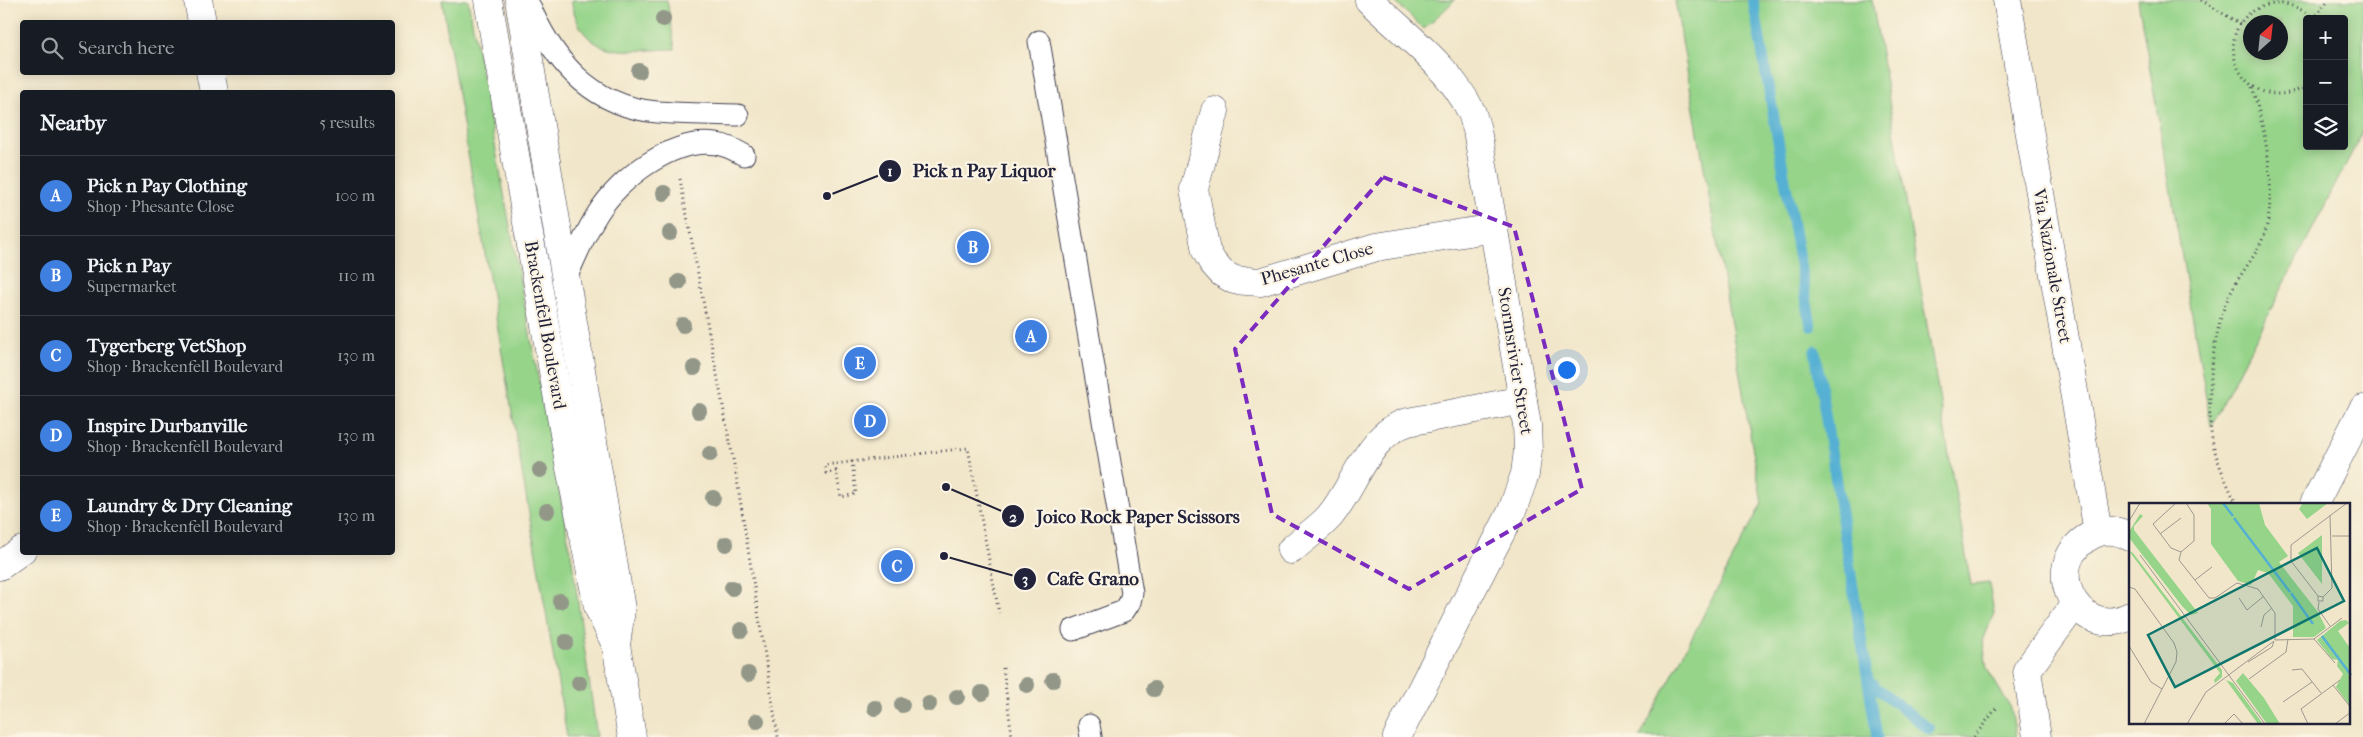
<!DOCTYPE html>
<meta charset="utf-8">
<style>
body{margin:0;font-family:"IM FELL French Canon",serif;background:#242831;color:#f1f3f6}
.controls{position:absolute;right:15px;top:15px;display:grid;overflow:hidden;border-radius:5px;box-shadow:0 2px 12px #0003}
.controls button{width:45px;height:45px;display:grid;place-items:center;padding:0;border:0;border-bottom:1px solid #363941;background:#171b24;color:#f1f3f6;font:25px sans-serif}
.compass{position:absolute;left:2243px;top:15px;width:45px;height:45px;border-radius:50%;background:#171b24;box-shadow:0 2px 12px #0003;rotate:27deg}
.you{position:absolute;left:1566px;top:369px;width:18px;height:18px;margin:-12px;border:4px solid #fff;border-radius:50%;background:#1a73e8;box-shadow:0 0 0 8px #1a73e833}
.badge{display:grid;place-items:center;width:32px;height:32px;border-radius:50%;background:#d93025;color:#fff;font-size:16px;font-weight:700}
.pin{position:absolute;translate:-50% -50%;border:2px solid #fff;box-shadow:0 1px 5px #0006}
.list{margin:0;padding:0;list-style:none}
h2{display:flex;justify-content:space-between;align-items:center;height:65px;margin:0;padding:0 20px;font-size:21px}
h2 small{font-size:16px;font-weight:400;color:#9ea1a6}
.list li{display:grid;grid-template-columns:32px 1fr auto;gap:15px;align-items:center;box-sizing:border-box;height:80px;padding:0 20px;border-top:1px solid #363941}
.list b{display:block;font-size:19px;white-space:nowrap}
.list p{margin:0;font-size:16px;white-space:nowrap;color:#9ea1a6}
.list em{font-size:16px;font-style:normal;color:#9ea1a6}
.icon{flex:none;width:28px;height:28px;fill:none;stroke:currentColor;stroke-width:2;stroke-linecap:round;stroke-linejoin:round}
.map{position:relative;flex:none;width:2363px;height:737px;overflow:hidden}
.search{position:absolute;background:#171b24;box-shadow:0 2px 12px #0003;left:20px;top:20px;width:375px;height:55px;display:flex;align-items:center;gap:12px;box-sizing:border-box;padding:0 18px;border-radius:5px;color:#9ea1a6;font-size:19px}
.panel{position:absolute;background:#171b24;box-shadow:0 2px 12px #0003;left:20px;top:90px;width:375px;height:465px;border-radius:5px}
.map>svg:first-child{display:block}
.green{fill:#96d48a;stroke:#5c7b62;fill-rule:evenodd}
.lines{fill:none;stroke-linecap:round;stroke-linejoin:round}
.stream{stroke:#55b0d3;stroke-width:11}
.service-casing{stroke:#413f50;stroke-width:23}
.minor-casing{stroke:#413f50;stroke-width:29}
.tertiary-casing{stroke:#413f50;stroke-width:29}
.path{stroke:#413f50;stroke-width:3;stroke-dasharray:1 4;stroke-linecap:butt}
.service{stroke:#fff;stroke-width:21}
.minor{stroke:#fff;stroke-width:28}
.tertiary{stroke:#fff;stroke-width:28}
.tree{fill:#929788}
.marked{fill:none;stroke:#7b2cbf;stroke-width:4;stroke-dasharray:10 6;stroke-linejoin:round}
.labels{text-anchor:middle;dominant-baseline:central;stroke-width:4.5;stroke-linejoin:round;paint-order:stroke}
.street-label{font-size:18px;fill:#22223b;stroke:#fcf5e5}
.inset-river{fill:none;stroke:#55b0d3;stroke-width:2.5}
.inset-road{fill:none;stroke:#9e9890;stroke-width:1}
.view{fill:#0f766e;fill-opacity:0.15;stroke:#0f766e;stroke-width:2.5}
.inset-edge{fill:none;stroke:#22223b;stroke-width:2.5}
.leader{fill:none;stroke:#22223b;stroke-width:2}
.callout-dot{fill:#22223b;stroke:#fcf5e5;stroke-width:2}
.mark-label{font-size:15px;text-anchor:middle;font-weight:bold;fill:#fff}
.callout-label{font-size:19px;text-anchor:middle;font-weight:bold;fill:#22223b;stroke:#fcf5e5;stroke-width:4.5;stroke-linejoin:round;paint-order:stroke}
</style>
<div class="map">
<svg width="2363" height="737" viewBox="0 0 2363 737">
<rect width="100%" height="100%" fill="#fcf5e5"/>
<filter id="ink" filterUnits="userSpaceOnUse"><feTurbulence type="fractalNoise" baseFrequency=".02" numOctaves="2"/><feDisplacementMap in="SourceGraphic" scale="10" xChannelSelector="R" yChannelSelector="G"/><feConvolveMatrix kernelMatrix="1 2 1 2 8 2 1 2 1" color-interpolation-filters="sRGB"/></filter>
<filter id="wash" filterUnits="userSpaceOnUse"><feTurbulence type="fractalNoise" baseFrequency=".0096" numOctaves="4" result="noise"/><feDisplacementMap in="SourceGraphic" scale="20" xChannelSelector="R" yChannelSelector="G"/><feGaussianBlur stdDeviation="1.12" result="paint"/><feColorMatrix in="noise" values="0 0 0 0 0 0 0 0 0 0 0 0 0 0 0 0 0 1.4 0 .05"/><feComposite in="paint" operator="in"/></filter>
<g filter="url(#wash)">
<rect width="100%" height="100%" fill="#f1e6c9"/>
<g class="green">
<polygon points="442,0 468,0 572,560 597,737 567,737"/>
<path d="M571,0h96l8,49c-50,1 -92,13 -104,-49z"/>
<polygon points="1393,0 1455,0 1424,29"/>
<polygon points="1675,0 1872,0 1971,585 1989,583 1994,613 1983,641 1987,669 2011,708 2016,737 1640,737 1762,503"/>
<path d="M2138,0h225v131l-152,295zM2307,19h37v127h-37zM2250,22h30v30h-30z"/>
</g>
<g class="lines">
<g class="stream">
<polyline points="1753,0 1811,326"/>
<polyline points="1815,351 1877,737"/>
<polyline points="1868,681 1929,729"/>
</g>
</g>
</g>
<g filter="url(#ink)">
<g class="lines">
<defs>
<g id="service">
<path d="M527,0c24,58 62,106 130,112 26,2 54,2 81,3"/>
<polyline points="1039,41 1132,593 1130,602 1124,611 1073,630"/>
<path d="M566,278c10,-22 19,-45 32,-65 21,-34 75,-76 118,-69 10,1 19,6 28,11"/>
<polyline points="1089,725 1091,737"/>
</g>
<g id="minor">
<polyline points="198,0 202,22"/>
<path d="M1369,0c36,35 81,67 103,113l5,17 50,295 1,25 -3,24 -13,37 -115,226"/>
<polyline points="2007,0 2098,532"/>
<polyline points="210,72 214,92"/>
<polyline points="1215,111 1194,189 1206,251 1213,263 1222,273 1234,280 1260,282 1376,247 1494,228"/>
<polyline points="2314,504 2363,409"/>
<path d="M2130,537c-10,-7 -25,-8 -36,-3 -58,27 -17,109 36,82"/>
<path d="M1291,550c12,-11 27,-21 38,-33 26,-30 38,-83 79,-95l115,-22"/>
<polyline points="0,566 22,550"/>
<polyline points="2037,737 2027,670 2075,604"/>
</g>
<g id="tertiary">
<polyline points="488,0 570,468 598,607 616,645 632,737"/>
<polyline points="519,0 621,609 616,645"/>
</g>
</defs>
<use href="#service" class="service-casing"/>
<use href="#minor" class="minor-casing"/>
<use href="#tertiary" class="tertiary-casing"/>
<g class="path">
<polyline points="2201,0 2240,24"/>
<polyline points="2314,19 2328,0"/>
<path d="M2307,86c-70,37 -104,-65 -39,-81 18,-4 32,2 46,14"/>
<polyline points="680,179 737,480 778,737"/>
<polyline points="852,461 856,494 841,497 836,471 826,473 825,465 968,448 999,613"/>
<path d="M2236,504c-8,-19 -18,-39 -23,-60 -8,-37 -1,-111 15,-146 10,-24 31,-43 38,-69 11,-46 -1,-98 -14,-142"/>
<polyline points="1003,668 1012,737"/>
<polyline points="1974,737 1998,706"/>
</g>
<use href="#service" class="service"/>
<use href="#minor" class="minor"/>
<use href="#tertiary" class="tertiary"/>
</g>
<g class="tree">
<circle cx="663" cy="19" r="8"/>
<circle cx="639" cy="71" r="8"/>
<circle cx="664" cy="193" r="8"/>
<circle cx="670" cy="233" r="8"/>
<circle cx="679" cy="282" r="8"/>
<circle cx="683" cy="325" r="8"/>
<circle cx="694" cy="368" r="8"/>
<circle cx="699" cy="411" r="8"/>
<circle cx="710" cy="454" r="8"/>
<circle cx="540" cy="470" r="8"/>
<circle cx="713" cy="498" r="8"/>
<circle cx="547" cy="511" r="8"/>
<circle cx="726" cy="544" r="8"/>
<circle cx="732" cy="588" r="8"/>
<circle cx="560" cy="601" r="8"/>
<circle cx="741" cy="630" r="8"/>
<circle cx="566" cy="642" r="8"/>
<circle cx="748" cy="674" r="8"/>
<circle cx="1053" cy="680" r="8"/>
<circle cx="579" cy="683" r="8"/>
<circle cx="1027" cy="685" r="8"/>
<circle cx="1154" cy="689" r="8"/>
<circle cx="982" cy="693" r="8"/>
<circle cx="957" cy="697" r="8"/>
<circle cx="929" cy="704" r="8"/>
<circle cx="902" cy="705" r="8"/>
<circle cx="875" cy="708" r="8"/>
<circle cx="757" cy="721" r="8"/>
</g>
</g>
<path class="marked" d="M1383,177l131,50 68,262 -173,100 -137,-75 -37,-165z"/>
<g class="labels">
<g class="street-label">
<text transform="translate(1317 264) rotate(-16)">Phesante Close</text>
<text transform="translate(2052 266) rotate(80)">Via Nazionale Street</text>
<text transform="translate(545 325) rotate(80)">Brackenfell Boulevard</text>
<text transform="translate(1515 361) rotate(81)">Stormsrivier Street</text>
</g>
</g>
<g transform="translate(2129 503)">
<rect width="221" height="221" fill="#f1e6c9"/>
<path d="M78,0h52l6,22 23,31 -9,6 39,50 8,16 -12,9h-21v-31l-25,-33 -10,-3 -7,15 -13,-4 -27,-37v-35zM174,0h25l-21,16 -8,-10zM11,11l3,2 -9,10v4l64,83 -7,2 -9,-9 -52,-67 -1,-7zM193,32v49l-24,-31zM0,48l4,2 89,117v7l-7,6 -1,-3 6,-7zM217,117l3,3 -11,8 12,17v58l-14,-19 7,-13 -6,-8 1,-6 -6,-1 -15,-19 23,-19zM114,170l21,25 16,26h-13l-31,-43zM97,177l7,3 30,41h-5z" fill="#96d48a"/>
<path class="inset-river" d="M94,0l10,13M105,15l56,74M162,90l22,31M193,133l29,39"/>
<path class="inset-road" d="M47,0l-23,21 18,24 10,4M0,18l11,-18M31,31l21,-16M203,33h19M52,49l-2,8 30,38h6l22,-15 21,6 17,24v27M52,49l13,-11v-26l-8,-12M11,52l125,169M66,77l17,-13M0,84l6,2 39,54 3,9 -1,10 -32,62M189,93l-27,-35v-16l56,-42M194,94v4h-5v-5l5,1 9,-9 -2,-73M110,95l8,12 17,-14M190,99l-1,7 12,17M132,124l3,-12 8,-7M185,136l21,24M146,137l39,-1 28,-21M0,143l22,36 11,7M119,159l24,-15 2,-6M163,167l10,-1 19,24M120,176l37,-27 2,-13M204,182l18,23M154,199l29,-20M58,221l19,-32 68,-51M95,221l10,-10 9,10M179,221l-7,-15 39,-29M206,221l16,-12"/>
<path class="view" d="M188,45l27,53 -169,86 -27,-52z"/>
<rect width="221" height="221" class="inset-edge"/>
</g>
<path class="leader" d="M827 196L890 171M946 487L1013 516M944 556L1025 579"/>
<g class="callout-dot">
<circle cx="827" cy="196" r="5"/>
<circle cx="946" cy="487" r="5"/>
<circle cx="944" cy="556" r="5"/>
<circle cx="890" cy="171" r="12"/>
<circle cx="1013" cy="516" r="12"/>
<circle cx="1025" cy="579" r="12"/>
</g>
<g class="mark-label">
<text x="890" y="176">1</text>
<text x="1013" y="522">2</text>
<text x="1025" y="584">3</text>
</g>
<g class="callout-label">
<text x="984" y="177">Pick n Pay Liquor</text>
<text x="1138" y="523">Joico Rock Paper Scissors</text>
<text x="1093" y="585">Cafe Grano</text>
</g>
</svg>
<div class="controls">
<button>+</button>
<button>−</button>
<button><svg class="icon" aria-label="layers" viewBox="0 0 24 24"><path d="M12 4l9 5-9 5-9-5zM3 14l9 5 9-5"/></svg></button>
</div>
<svg class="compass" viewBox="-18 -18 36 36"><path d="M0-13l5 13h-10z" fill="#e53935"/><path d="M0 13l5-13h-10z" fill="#9ea1a6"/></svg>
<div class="you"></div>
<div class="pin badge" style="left:1031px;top:336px;background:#3f7fe0">A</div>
<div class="pin badge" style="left:973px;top:247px;background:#3f7fe0">B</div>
<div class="pin badge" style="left:897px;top:566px;background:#3f7fe0">C</div>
<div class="pin badge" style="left:870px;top:421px;background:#3f7fe0">D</div>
<div class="pin badge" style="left:860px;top:363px;background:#3f7fe0">E</div>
<div class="search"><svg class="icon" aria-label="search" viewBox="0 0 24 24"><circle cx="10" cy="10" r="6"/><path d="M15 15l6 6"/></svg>Search here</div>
<section class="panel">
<h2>Nearby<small>5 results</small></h2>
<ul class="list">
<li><span class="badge" style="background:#3f7fe0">A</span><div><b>Pick n Pay Clothing</b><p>Shop · Phesante Close</p></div><em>100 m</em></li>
<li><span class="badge" style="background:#3f7fe0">B</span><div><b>Pick n Pay</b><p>Supermarket</p></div><em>110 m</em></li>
<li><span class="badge" style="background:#3f7fe0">C</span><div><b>Tygerberg VetShop</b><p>Shop · Brackenfell Boulevard</p></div><em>130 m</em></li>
<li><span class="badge" style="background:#3f7fe0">D</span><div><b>Inspire Durbanville</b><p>Shop · Brackenfell Boulevard</p></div><em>130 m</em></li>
<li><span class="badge" style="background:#3f7fe0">E</span><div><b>Laundry &amp; Dry Cleaning</b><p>Shop · Brackenfell Boulevard</p></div><em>130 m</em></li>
</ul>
</section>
</div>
